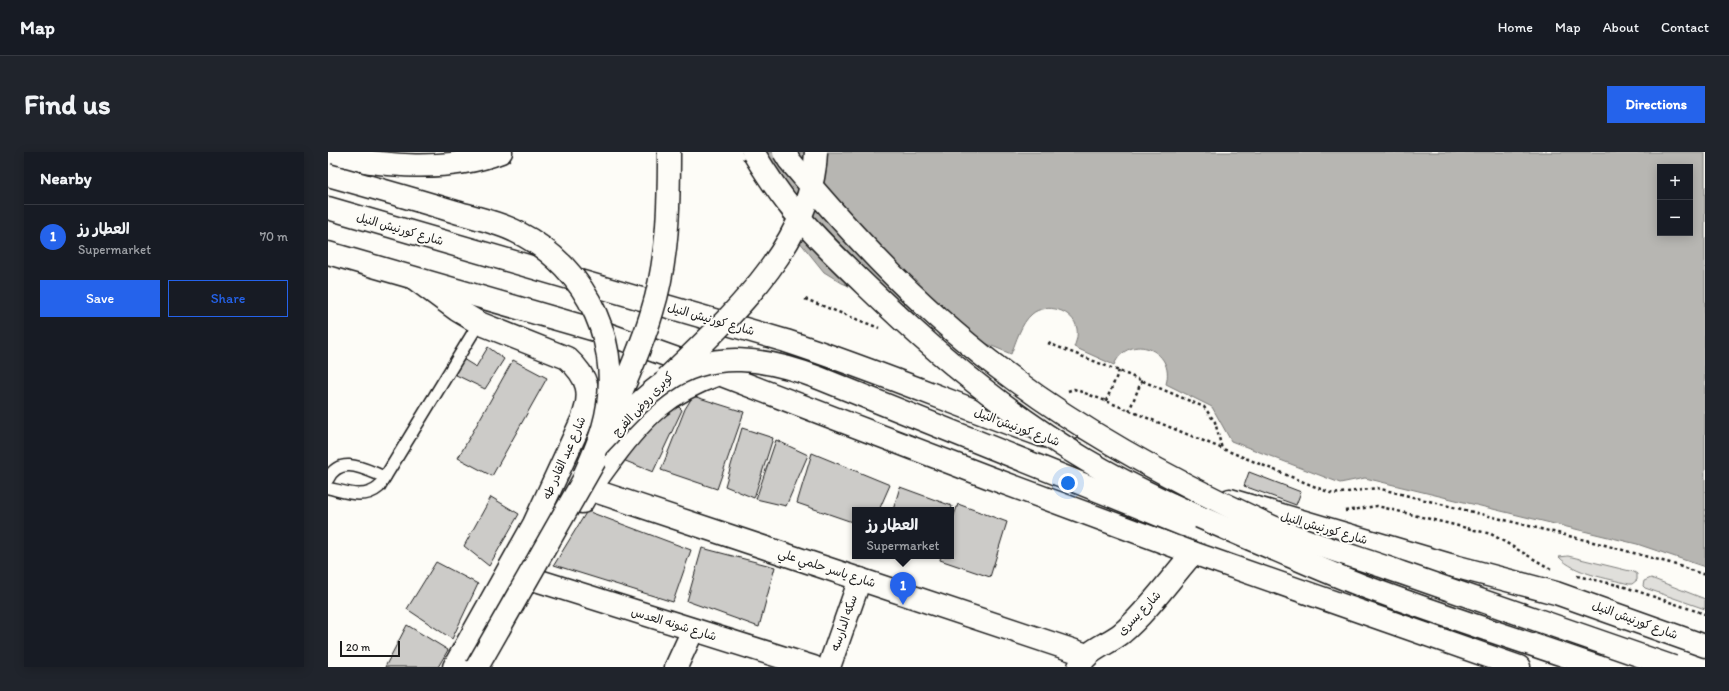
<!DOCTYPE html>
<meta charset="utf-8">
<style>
body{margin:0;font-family:Itim,"Playpen Sans Arabic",sans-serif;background:#20242c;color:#f1f3f6}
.controls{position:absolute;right:12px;top:12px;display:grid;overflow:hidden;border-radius:0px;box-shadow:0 2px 10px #0003}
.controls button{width:36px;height:36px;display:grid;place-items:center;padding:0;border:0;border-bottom:1px solid #363941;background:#171b24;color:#f1f3f6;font:20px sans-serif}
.scale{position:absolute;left:12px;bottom:10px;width:60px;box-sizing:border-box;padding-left:4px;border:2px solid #1c1c1c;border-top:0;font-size:11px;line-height:14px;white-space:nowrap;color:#1c1c1c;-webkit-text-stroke:3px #fdfcf7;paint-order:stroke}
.you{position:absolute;left:740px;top:331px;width:14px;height:14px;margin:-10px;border:3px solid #fff;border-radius:50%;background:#1a73e8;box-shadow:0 0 0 6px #1a73e833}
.badge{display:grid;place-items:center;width:26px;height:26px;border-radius:50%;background:#2563eb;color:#fff;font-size:13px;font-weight:700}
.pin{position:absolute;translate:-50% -33px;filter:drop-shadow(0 1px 2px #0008)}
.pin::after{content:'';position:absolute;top:21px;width:14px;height:12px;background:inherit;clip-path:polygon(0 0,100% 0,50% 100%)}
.popup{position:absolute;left:524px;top:355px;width:102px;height:52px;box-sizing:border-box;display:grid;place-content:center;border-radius:0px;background:#171b24;filter:drop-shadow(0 1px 3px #0005);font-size:13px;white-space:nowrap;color:#9ea1a6}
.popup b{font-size:15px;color:#f1f3f6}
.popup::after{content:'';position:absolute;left:50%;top:100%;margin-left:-8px;border:8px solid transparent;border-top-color:#171b24}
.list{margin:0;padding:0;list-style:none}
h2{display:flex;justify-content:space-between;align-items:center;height:52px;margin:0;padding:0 16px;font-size:17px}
h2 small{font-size:13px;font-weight:400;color:#9ea1a6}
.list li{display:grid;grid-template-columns:26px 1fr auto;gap:12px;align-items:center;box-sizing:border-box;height:64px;padding:0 16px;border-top:1px solid #363941}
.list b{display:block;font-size:15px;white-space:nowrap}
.list p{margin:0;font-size:13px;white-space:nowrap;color:#9ea1a6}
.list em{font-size:13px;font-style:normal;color:#9ea1a6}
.actions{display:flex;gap:8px;padding:12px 16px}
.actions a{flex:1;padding:9px 0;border:1px solid #2563eb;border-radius:0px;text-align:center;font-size:14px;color:#2563eb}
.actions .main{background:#2563eb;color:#fff}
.map{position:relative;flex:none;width:1377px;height:515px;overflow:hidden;border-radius:0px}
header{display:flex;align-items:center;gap:24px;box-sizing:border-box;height:56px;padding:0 20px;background:#171b24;border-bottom:1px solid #363941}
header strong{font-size:19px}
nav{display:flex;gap:22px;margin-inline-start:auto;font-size:14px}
.intro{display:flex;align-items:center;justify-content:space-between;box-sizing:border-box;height:96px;padding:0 24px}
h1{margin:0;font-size:28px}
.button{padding:10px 18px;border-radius:0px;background:#2563eb;color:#fff;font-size:14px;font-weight:700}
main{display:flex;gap:24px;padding:0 24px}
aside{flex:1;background:#171b24;border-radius:0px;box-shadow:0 2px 10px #0003}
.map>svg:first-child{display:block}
.green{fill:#e0dfdb;stroke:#7e7e7c}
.water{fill:#b7b6b2;stroke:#797876;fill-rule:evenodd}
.building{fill:#cccbc8;stroke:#1c1c1c}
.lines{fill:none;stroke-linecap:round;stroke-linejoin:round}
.service-casing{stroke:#1c1c1c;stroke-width:14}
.minor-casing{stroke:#1c1c1c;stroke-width:25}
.primary-casing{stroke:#1c1c1c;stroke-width:25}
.trunk-casing{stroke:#1c1c1c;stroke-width:25}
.path{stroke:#1c1c1c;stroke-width:2.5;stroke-dasharray:3 3;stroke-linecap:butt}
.service{stroke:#fdfcf7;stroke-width:11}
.minor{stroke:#fdfcf7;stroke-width:22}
.primary{stroke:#fdfcf7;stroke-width:22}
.trunk{stroke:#fdfcf7;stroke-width:22}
.primary-bridge-casing{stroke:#1c1c1c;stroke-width:25;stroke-linecap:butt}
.trunk-bridge-casing{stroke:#1c1c1c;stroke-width:25;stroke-linecap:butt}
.primary-bridge{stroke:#fdfcf7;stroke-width:22}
.trunk-bridge{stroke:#fdfcf7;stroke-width:22}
.labels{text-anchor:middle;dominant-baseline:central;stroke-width:4;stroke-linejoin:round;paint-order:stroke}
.street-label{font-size:12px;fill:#1c1c1c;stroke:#fdfcf7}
</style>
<header>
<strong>Map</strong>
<nav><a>Home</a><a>Map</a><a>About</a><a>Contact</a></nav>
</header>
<div class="intro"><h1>Find us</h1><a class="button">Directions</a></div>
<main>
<aside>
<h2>Nearby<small></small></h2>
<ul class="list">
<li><span class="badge">1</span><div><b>العطار رز</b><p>Supermarket</p></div><em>70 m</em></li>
</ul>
<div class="actions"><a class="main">Save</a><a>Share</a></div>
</aside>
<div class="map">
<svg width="1377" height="515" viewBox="0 0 1377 515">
<rect width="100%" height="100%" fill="#fdfcf7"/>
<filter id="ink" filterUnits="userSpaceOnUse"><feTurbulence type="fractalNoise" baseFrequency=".025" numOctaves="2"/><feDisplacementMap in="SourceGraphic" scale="8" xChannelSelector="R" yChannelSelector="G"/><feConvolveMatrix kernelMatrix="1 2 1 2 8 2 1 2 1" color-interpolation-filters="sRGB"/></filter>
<g filter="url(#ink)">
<g class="green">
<path d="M1240,404l66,16 3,2v6l-5,4h-3c-22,-6 -54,-10 -70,-27z"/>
<polygon points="1323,426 1377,447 1377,457 1317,436 1315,434 1316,429"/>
</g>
<path class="water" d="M414,0h963v415l-68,-23 -272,-66 -25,5 -109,-42 -19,-34 -46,-23c10,-34 -37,-53 -52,-19l-40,-18c2,-5 4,-11 3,-18 -3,-19 -31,-27 -45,-15 -11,9 -16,28 -21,40l-169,-71 -18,-11 -25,-31 -40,-58zM1332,15h30v66h-30z"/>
<g class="building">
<polygon points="160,195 176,207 157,237 126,222 135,207 148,215"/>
<polygon points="185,208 219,226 164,324 130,306"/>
<polygon points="365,244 416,260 389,337 333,318 357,257"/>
<polygon points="351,255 354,258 325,320 295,308 339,256"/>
<polygon points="414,276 445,286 426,346 397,334"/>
<polygon points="448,288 480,303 458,354 428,347"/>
<polygon points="484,301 562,333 551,358 527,358 527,371 469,351"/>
<polygon points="921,320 973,340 968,353 916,334"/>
<polygon points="572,335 624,354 623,358 565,358"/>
<polygon points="163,345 191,362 161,414 136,394"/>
<polygon points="630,352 679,370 662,425 612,408 613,404 623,404 623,372"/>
<polygon points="259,359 363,398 345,450 226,413"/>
<polygon points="374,396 447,415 431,475 359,449"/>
<polygon points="108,410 150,432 124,487 79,457"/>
<polygon points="79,473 120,498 110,515 57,515"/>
</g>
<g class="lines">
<defs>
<g id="service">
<path d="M0,327c12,-25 38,-9 57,-2"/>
<path d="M0,336c18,4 36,12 51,-1l100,-164"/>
</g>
<g id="minor">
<polyline points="261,337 759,503"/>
<polyline points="208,428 485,515"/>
<polyline points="348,515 365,478"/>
<polyline points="501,515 532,427"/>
<path d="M751,515c9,-18 28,-22 43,-34 25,-21 49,-55 71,-80"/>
</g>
<g id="primary">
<path d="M87,127l42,31 22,13 88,35c21,19 26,35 15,62l-48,104 -80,143"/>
<path d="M254,350c9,-16 20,-30 31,-45 32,-43 55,-65 106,-83"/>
</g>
<g id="trunk">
<path d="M0,3c56,11 119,18 173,-3"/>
<path d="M0,56l458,133c86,28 171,64 257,95"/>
<polyline points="0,101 274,180 391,222 660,325 865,401 1191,515"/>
<polyline points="752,298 839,329"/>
<polyline points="902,348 1122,413 1228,441 1377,494"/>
<polyline points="992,414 1057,417"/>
</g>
</defs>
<use href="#service" class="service-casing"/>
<use href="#minor" class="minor-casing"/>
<use href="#primary" class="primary-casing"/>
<use href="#trunk" class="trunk-casing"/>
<g class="path">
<polyline points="477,147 551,176"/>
<polyline points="720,191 791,219 876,255 887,270 894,297"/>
<polyline points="740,239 746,237 778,249 1005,342 1049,336 1273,392 1342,411 1377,423"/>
<polyline points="778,249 791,219"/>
<polyline points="801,259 814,228"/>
<polyline points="1017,359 1049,354 1163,382 1223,417"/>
<polyline points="1249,424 1294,434 1377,462"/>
</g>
<use href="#service" class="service"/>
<use href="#minor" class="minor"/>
<use href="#primary" class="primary"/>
<use href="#trunk" class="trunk"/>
<defs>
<g id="primary-bridge">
<path d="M339,226c61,-59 146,-134 149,-226"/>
<path d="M280,271c15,-37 33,-73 44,-111 16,-51 17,-107 17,-160"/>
<polyline points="149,515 267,308"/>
</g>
<g id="trunk-bridge">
<path d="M425,0c12,20 25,40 40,58 27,33 59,62 89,91 62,59 130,115 204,159 54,32 111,56 169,81 36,15 71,31 108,45 77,29 157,54 235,81"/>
<path d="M456,0l5,8c66,79 139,157 223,218 74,55 164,104 248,143 45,22 95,35 142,52 90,31 181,63 271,94"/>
<path d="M0,23c43,12 86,24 128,37 20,6 42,10 61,20 72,36 109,117 86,196 -5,17 -12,32 -19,48"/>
<path d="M271,292c21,-22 41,-45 66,-62 47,-34 104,-23 154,-4l365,147"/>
</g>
</defs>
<use href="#primary-bridge" class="primary-bridge-casing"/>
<use href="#trunk-bridge" class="trunk-bridge-casing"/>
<use href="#primary-bridge" class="primary-bridge"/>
<use href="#trunk-bridge" class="trunk-bridge"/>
</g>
</g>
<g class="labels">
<g class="street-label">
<text transform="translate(72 77) rotate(16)">شارع كورنيش النيل</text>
<text transform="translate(383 167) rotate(16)">شارع كورنيش النيل</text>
<text transform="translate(315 252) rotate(-47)">كوبرى روض الفرج</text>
<text transform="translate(689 275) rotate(20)">شارع كورنيش النيل</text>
<text transform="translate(236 306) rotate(-66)">شارع عبد القادر طه</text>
<text transform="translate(996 376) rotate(16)">شارع كورنيش النيل</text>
<text transform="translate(499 416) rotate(18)">شارع ياسر حلمي علي</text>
<text transform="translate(811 461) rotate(-46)">شارع يسرى</text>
<text transform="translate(1307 468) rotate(20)">شارع كورنيش النيل</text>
<text transform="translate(516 471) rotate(-71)">سكه الدارسه</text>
<text transform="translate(346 472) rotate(17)">شارع شونه العدس</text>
</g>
</g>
</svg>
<div class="controls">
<button>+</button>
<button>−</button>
</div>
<div class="scale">20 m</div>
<div class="you"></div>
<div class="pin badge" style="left:575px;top:453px">1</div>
<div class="popup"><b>العطار رز</b>Supermarket</div>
</div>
</main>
